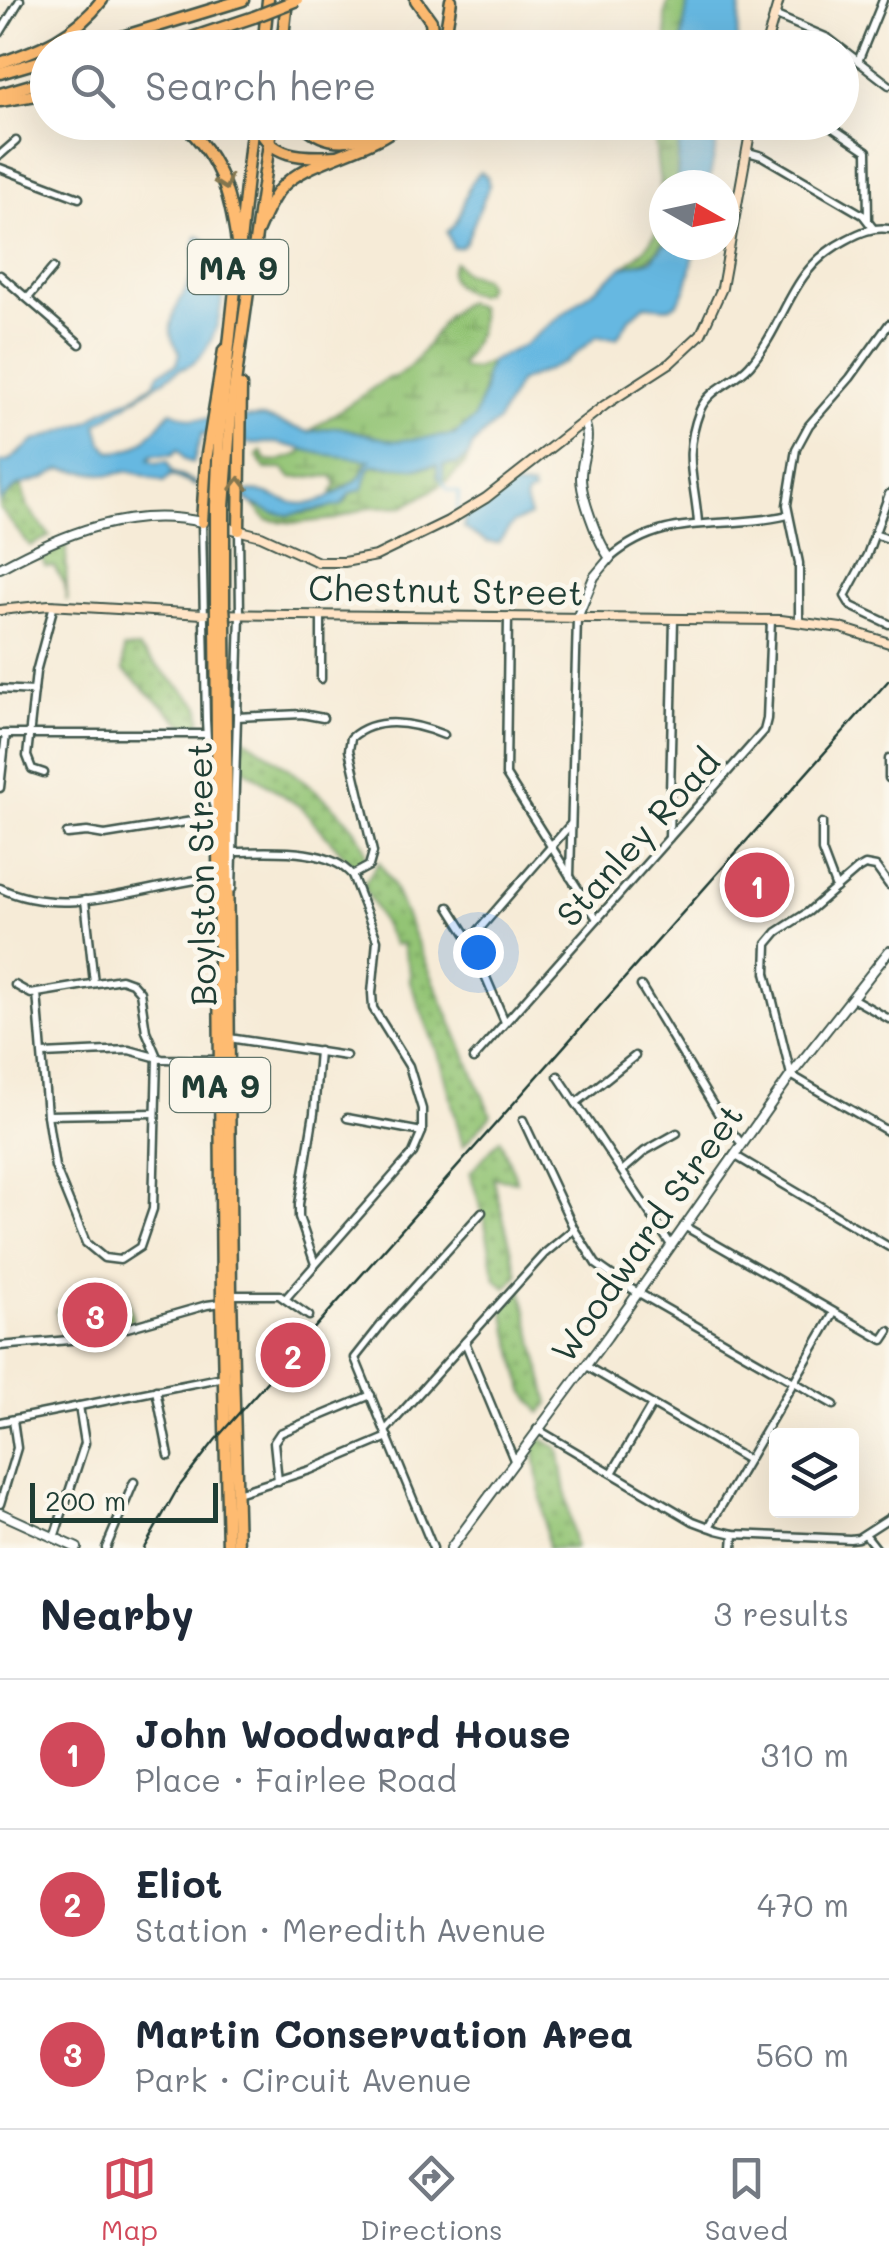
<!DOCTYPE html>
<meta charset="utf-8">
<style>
body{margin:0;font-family:Mali,sans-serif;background:#f2f2f3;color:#1f2937}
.controls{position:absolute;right:30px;bottom:30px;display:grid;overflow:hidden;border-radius:10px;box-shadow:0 10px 40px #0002}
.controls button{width:90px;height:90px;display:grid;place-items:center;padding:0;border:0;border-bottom:2px solid #e0e1e3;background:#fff;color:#1f2937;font:50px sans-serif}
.compass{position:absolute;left:649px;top:170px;width:90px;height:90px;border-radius:50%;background:#fff;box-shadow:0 10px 40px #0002;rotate:99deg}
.scale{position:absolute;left:30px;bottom:25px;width:188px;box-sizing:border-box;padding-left:10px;border:5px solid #1f3d34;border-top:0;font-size:28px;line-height:35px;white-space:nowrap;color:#1f3d34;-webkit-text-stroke:8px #fbf7ec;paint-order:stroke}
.you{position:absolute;left:478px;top:952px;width:35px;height:35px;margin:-25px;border:8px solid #fff;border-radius:50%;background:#1a73e8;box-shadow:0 0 0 15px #1a73e833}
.badge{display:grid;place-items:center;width:65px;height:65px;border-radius:50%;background:#d1495b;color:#fff;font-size:32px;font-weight:700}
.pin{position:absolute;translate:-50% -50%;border:5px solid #fff;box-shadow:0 2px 10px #0006}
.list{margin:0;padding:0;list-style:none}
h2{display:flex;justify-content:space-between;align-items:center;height:130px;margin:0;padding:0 40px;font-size:42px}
h2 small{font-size:32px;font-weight:400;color:#747a83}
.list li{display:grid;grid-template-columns:65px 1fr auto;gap:30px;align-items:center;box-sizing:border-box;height:150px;padding:0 40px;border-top:2px solid #e0e1e3}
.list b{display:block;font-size:38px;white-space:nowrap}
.list p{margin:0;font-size:32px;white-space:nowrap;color:#747a83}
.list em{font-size:32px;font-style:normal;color:#747a83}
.icon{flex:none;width:55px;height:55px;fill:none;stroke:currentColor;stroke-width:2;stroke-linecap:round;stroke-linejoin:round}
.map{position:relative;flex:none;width:889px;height:1548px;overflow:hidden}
.search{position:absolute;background:#fff;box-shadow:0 10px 40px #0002;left:30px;right:30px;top:30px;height:110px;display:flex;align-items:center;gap:25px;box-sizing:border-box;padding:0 35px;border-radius:55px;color:#747a83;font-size:38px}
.sheet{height:580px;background:#fff}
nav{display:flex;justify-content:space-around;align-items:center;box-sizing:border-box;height:140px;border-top:2px solid #e0e1e3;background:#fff;font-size:28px;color:#747a83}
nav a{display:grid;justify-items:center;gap:5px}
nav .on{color:#d1495b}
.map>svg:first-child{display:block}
.wetland{fill:url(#wetland-marsh);stroke:#598054;stroke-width:2.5}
.park{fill:url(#park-dots);stroke:#598054;stroke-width:2.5}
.water{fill:#66b8e1;stroke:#427a8a;stroke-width:2.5}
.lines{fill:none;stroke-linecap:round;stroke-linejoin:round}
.stream{stroke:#66b8e1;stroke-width:2.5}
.minor-casing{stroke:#3f574c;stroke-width:11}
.tertiary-casing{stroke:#3f574c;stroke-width:12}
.secondary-casing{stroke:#3f574c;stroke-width:12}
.trunk-casing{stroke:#3f574c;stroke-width:15}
.motorway-casing{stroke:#3f574c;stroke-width:15}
.minor{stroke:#fff;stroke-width:6}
.tertiary{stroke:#fff;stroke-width:8}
.secondary{stroke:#ffe4c6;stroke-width:8}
.trunk{stroke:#febb71;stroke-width:10}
.motorway{stroke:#febb71;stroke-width:10}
.tram{stroke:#1f3d34;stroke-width:2.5}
.trunk-bridge-casing{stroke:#3f574c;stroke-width:15;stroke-linecap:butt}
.motorway-bridge-casing{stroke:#3f574c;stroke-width:15;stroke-linecap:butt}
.trunk-bridge{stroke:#febb71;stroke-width:10}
.motorway-bridge{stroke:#febb71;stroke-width:10}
.oneway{stroke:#83764f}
.labels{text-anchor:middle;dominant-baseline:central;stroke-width:10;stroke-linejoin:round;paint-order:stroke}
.shield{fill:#fbf7ec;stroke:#61756b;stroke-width:2.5}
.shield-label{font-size:32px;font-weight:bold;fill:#1f3d34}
.street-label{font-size:35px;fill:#1f3d34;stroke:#fbf7ec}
</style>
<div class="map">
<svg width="889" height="1548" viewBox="0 0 889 1548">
<defs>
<pattern id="wetland-marsh" width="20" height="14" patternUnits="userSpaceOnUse" patternTransform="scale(2.5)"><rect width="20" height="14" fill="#93c474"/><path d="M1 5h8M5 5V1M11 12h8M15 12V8" fill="none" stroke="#77a060"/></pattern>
<pattern id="park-dots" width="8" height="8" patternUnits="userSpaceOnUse" patternTransform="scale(2.5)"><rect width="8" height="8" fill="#93c474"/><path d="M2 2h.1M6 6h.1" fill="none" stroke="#77a060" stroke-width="1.8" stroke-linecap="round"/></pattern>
</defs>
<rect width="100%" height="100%" fill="#fbf7ec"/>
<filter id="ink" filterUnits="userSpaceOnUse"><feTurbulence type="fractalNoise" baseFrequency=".01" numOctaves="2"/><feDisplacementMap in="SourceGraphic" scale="20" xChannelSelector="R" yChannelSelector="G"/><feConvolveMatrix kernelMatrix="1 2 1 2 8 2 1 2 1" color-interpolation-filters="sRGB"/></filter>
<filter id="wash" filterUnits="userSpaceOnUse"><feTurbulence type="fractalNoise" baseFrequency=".0048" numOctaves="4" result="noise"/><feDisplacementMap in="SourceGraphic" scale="40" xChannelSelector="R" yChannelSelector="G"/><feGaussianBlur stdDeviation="2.25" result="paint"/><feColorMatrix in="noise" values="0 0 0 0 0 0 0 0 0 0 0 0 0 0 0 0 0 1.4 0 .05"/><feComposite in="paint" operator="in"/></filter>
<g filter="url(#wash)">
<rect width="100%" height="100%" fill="#f6ebd7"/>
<g class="wetland">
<polygon points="669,0 688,0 681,47 668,47 665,13"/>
<path d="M656,123h24l-3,62h-13c0,44 12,72 -41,82 65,-44 27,-84 33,-144z"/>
<path d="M455,262l9,11 19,5 4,7 -3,6 -6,4c-17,-2 -37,-16 -23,-33z"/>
<path d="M466,302l12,5c7,22 -7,40 -17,58l1,3 13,1 16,-8c-11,18 -5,42 -18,59 -19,24 -68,25 -96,18 -13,-3 -25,-10 -38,-10 -10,-1 -21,3 -31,4l80,-54c32,-2 48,-64 78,-76z"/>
<polygon points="303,449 371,460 363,468 359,479 331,495 336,484 333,476 291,478 284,469 265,469 257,456 261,451 267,461 275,462 300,454"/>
<path d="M469,455l-4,9 -19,18 -41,24 -36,1 -33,12 -39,4 -30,-3 -14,-16c39,15 54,11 93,-2l4,-9c17,-3 14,-16 21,-27l49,2 17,-3v11l5,4 2,-16h14z"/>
</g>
<g class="park">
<polygon points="21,484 27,506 50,536 30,546 0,509 0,502"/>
<polygon points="66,539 67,601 65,584 54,567 45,566 41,553"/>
<polygon points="138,648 200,706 201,720 197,726 187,728 123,670 124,649"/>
<path d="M241,736c22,13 163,109 114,132l-53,-60 -62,-42z"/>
<polygon points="379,862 392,883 491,1115 463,1146 442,1064 410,982 410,971 401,943 394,945 363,885"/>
<polygon points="500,1139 517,1181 493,1178 518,1275 506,1288 495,1278 484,1218 470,1173"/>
<polygon points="521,1289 549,1403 541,1413 524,1391 503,1309"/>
<polygon points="126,1293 133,1320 65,1334 56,1310"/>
<polygon points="542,1439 559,1449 575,1548 548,1548 534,1446"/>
</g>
<g class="water">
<polygon points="688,0 741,0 736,47 681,47"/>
<polygon points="680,123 721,123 708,185 677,185"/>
<path d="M481,172l6,5 2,9 -23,56 -5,5 -8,1 -6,-16c20,-14 14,-47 34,-60z"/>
<path d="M197,236c42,13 28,125 -17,133l-83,55 5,19 10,9c31,-1 40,-20 59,-41l21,8 71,-2 45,15 30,-5 55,14 61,-6 20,-16 10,-27 1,-18 6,-13 33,-16 99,-78 29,-7 12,-16 32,1c-5,17 -7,56 -26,62 -7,3 -17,-2 -25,-2l-16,14 -12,19 -21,-1 -30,25 -47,20 -22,40 -24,22 -4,11 -11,9 -15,1v16l-5,-3 -1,-13 -21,3 -42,-3 -5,3 -6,21 -13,4 -8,12 -53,10 -16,-2 -26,-12 -2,-8c21,-9 42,21 78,7 6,-2 31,-17 35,-21 7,-6 6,-14 13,-19l-49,-6 -44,-11h-33l-1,-9h-42l-9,29 -8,-3 -7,-10 -6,5h-20l-3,4 8,4 10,-2 5,11 24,11v3l-25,-11 -7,7 -34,-11 -21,4 -48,-6 -16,9 -28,8 -17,16v-40h7l27,-21 56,-20 12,-10 30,-13 22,-15 6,-11 17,-8 3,-11c-2,-5 -6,-9 -8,-15 -7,-23 18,-48 22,-70 2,-11 -2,-21 3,-32z"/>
<polygon points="510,487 532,488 533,493 527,495 525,501 530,516 513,523 498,543 487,542 464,528 465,517"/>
</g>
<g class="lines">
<polyline class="stream" points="442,481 448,490 459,492 457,511"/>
</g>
</g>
<g filter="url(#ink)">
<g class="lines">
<defs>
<g id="minor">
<polyline points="774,15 828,38 889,85"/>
<polyline points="0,33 20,0"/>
<polyline points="859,59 883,0"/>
<polyline points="824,122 867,151 868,219"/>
<polyline points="748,152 762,156 863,215 873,228"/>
<polyline points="0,155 16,141"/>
<polyline points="0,168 79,198"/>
<polyline points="0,275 80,344"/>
<polyline points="28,298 53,268"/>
<polyline points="889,494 867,555 845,596 851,606 889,624"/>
<path d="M698,523c-3,-44 -16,-66 2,-113 9,-22 34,-27 50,-45 38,-44 38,-95 96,-125 15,-8 26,-13 43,-11"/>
<polyline points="874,534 889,539"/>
<path d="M610,558c56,-48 112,-27 178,-43"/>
<polyline points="508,617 506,775 597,919"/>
<polyline points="799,621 799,563 787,505 796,449 809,425 850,378 889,324"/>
<polyline points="321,679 321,615"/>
<polyline points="0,689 34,691"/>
<polyline points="237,717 302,714 323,718"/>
<polyline points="0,734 206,734"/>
<polyline points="889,759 889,778"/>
<polyline points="44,773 32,769 27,756 36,672 54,605"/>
<polyline points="0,788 6,734"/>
<polyline points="822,823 822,851 836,888"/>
<polyline points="67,834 87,832 105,835 217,817 210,795 206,720 202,522"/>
<polyline points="669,838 674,619"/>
<path d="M234,852c35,0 93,-6 118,23l25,65 -5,53 1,15 36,58 13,43v23l-9,21 -127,145"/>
<path d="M352,875l17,-9 4,-14 -24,-102 2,-12c26,-23 64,-15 93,-3"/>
<polyline points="570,877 577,618"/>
<polyline points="889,885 876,867 865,865 858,869 808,912 777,932 767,944 766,973 791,1075 889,1132"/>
<path d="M0,888c67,33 148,-4 217,-11"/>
<polyline points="232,889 240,614 239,530"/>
<polyline points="85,900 94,983"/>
<polyline points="449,907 470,940 505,1022"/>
<polyline points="470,940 570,825"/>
<polyline points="15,985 31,994 121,979 132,983 140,992 146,1031 157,1057 153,1209 140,1247 120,1260 104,1258 86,1243 55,1167 47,1115 37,993"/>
<polyline points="641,986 722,1120 742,1144"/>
<polyline points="852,998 889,1019"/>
<polyline points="229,1038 346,1056"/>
<polyline points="43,1054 129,1050 162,1059 220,1060"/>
<polyline points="473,1059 764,731 767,719 771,620"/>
<polyline points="558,1076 671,1245"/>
<polyline points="576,1103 635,1056"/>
<polyline points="47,1115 155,1113"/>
<polyline points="347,1118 422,1132"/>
<polyline points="523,1120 574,1229 596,1264 630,1288 834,1405"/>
<polyline points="734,1155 889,1247"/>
<polyline points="622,1171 645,1151 677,1133"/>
<polyline points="684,1226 883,1340 889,1331"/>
<polyline points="315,1264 299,1217 299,1204 314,1113 319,1051"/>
<polyline points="232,1295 279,1295 309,1316"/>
<polyline points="465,1342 514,1460"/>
<polyline points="0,1346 92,1338 207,1305 222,1303"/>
<polyline points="586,1366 748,1460"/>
<polyline points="156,1390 169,1456"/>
<polyline points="0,1422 224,1377"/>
<polyline points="537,1429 693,1521 717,1530 734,1534 850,1539 858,1538 889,1518"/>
<polyline points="385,1431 544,1254 574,1229"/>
<polyline points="612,1473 652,1405"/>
<polyline points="278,1481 274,1442 280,1433 371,1395"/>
<polyline points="237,1493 310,1470 388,1437"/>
<polyline points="0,1504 17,1448 13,1420"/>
<polyline points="709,1527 834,1313"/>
<polyline points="865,1534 876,1548"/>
<polyline points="54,1538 85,1443 79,1406"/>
<polyline points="106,1548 134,1482"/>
<polyline points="433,1548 355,1358 385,1320 482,1212"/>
<polyline points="733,1548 734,1534"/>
</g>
<g id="tertiary">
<path d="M0,568c62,-34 130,-62 202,-46"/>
<path d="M577,618l17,-41 16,-19c-12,-15 -29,-62 -29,-81 0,-19 11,-37 3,-55"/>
<polyline points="0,1513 77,1548"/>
<polyline points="451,1548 607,1337 791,1075 889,951"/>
</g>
<g id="secondary">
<polyline points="765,48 779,0"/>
<polyline points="221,526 261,536 318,562 344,562 376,556 448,521 486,498 605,405 670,363 701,334 722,288 752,122"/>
<polyline points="0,610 49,605 203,614 781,620 841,628 889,643"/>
</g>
<g id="trunk">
<polyline points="283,37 287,0"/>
<polyline points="263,48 268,0"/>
<polyline points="216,506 219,438 253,122"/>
<polyline points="224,507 231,412 272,122"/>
<polyline points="202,522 206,460 224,350"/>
<polyline points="239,530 241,386"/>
<polyline points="216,543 216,606"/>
<polyline points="224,545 224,606"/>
<polyline points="216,622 222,1303 228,1548"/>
<polyline points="225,622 231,1295 238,1548"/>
</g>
<g id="motorway">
<polyline points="416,0 431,21 434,48"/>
<polyline points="284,31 286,48"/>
<polyline points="86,48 243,0"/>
<polyline points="161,48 254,17"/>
<polyline points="443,48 451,0"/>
<path d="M0,63c41,-14 75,-27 102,-63"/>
<polyline points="0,73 48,59"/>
<polyline points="0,94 48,80"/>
<polyline points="0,101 48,93"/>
<path d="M181,122c43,37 51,81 58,135"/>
<path d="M256,122c13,36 46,36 80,34"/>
<path d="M301,122c27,28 60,21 88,0"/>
<path d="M258,230c6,-14 12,-29 22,-41 27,-31 89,-36 123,-67"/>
</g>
</defs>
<use href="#minor" class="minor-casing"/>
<use href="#tertiary" class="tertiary-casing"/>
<use href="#secondary" class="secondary-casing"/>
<use href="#trunk" class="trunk-casing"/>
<use href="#motorway" class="motorway-casing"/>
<use href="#minor" class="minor"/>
<use href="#tertiary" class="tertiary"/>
<use href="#secondary" class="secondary"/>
<use href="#trunk" class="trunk"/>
<use href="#motorway" class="motorway"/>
<polyline class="tram" points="144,1548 178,1488 216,1439 889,680"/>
<defs>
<g id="trunk-bridge">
<polyline points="216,506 216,543"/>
<polyline points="224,545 224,507"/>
<polyline points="216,606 216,622"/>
<polyline points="224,606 225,622"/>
</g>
<polyline id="motorway-bridge" points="254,17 297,0"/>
</defs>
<use href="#trunk-bridge" class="trunk-bridge-casing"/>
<use href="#motorway-bridge" class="motorway-bridge-casing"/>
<use href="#trunk-bridge" class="trunk-bridge"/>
<use href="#motorway-bridge" class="motorway-bridge"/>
</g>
<defs><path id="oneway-chevron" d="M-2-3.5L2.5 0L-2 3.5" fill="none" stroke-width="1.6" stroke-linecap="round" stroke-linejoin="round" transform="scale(2.5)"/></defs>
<g class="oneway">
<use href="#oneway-chevron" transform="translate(224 183) rotate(70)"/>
<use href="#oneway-chevron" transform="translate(239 484) rotate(-90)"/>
</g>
</g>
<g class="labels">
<g class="shield">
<rect x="188" y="240" width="100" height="54" rx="8"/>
<rect x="170" y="1058" width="100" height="54" rx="8"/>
</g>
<g class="shield-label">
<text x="238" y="267">MA 9</text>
<text x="220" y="1085">MA 9</text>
</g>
<g class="street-label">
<text transform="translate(446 589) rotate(1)">Chestnut Street</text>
<text transform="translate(637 837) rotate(-48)">Stanley Road</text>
<text transform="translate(200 874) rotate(-91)">Boylston Street</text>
<text transform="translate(646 1232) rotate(-55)">Woodward Street</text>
</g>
</g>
</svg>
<div class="controls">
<button><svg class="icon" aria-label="layers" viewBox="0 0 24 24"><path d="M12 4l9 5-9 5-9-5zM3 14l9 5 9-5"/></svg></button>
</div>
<svg class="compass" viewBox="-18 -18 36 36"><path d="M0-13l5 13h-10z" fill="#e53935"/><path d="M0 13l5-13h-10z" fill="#747a83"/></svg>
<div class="scale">200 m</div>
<div class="you"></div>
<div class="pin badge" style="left:757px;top:885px">1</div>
<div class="pin badge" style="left:293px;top:1355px">2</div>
<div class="pin badge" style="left:95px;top:1315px">3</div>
<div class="search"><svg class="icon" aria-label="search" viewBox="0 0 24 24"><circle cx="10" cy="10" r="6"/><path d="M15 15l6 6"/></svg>Search here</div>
</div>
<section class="sheet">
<h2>Nearby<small>3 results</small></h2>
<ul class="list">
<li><span class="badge">1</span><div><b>John Woodward House</b><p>Place · Fairlee Road</p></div><em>310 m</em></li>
<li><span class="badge">2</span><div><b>Eliot</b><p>Station · Meredith Avenue</p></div><em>470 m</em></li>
<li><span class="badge">3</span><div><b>Martin Conservation Area</b><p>Park · Circuit Avenue</p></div><em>560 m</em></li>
</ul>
</section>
<nav>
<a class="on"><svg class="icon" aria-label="map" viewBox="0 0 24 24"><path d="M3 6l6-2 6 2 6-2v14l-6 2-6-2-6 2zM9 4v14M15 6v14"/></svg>Map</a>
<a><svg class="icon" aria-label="directions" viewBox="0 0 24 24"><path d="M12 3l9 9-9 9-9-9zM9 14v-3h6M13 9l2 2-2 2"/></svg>Directions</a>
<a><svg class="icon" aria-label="saved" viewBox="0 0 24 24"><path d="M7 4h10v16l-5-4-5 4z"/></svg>Saved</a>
</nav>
